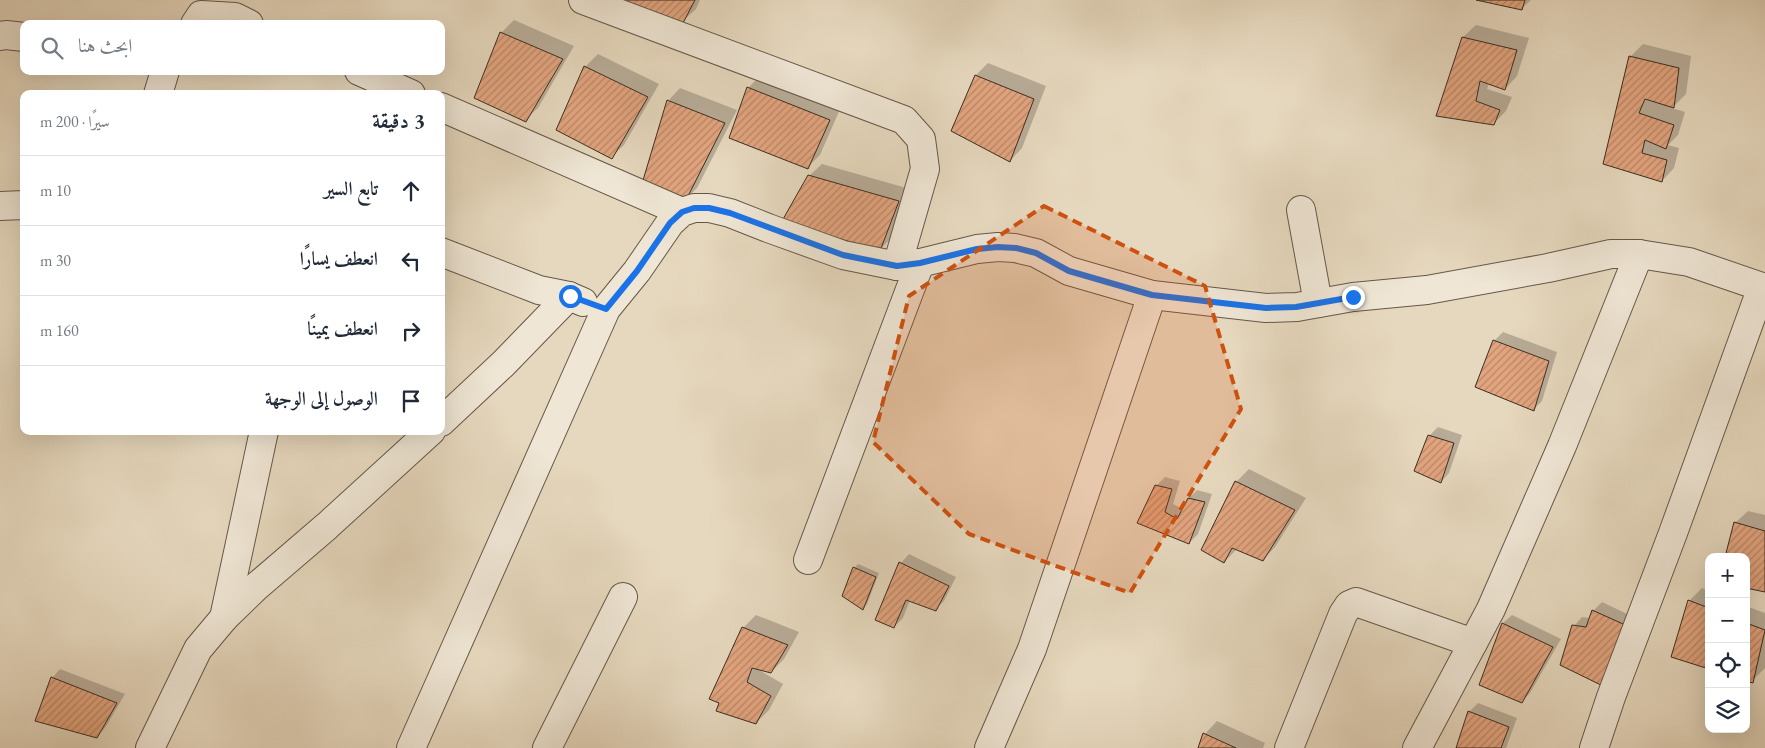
<!DOCTYPE html>
<html lang="ar">
<meta charset="utf-8">
<style>
body{margin:0;font-family:"EB Garamond",Amiri,serif;background:#f6f6f7;color:#1f2937;direction:rtl}
.controls{position:absolute;right:15px;bottom:15px;display:grid;overflow:hidden;border-radius:10px;box-shadow:0 5px 20px #0002}
.controls button{width:45px;height:45px;display:grid;place-items:center;padding:0;border:0;border-bottom:1px solid #e0e1e3;background:#fff;color:#1f2937;font:25px sans-serif}
.stop{position:absolute;width:15px;height:15px;margin:-11px;border:4px solid #1a73e8;border-radius:50%;background:#fff}
.stop.end{background:#1a73e8;border-color:#fff;box-shadow:0 1px 5px #0008}
.list{margin:0;padding:0;list-style:none}
h2{display:flex;justify-content:space-between;align-items:center;height:65px;margin:0;padding:0 20px;font-size:21px}
h2 small{font-size:16px;font-weight:400;color:#747a83}
.list li{display:grid;grid-template-columns:32px 1fr auto;gap:15px;align-items:center;box-sizing:border-box;height:70px;padding:0 20px;border-top:1px solid #e0e1e3}
.list b{display:block;font-size:19px;white-space:nowrap}
.list em{font-size:16px;font-style:normal;color:#747a83}
.icon{flex:none;width:28px;height:28px;fill:none;stroke:currentColor;stroke-width:2;stroke-linecap:round;stroke-linejoin:round}
.map{position:relative;flex:none;width:1765px;height:748px;overflow:hidden;direction:ltr}
.search{position:absolute;background:#fff;box-shadow:0 5px 20px #0002;left:20px;top:20px;width:425px;height:55px;display:flex;align-items:center;gap:12px;box-sizing:border-box;padding:0 18px;border-radius:10px;color:#747a83;font-size:19px}
.panel{position:absolute;background:#fff;box-shadow:0 5px 20px #0002;left:20px;top:90px;width:425px;height:345px;border-radius:10px;direction:rtl}
.map>svg:first-child{display:block}
.shadow{fill:#0003}
.building{fill:url(#building-hatch);stroke:#3a2d22}
.lines{fill:none;stroke-linecap:round;stroke-linejoin:round}
.street-casing{stroke:#655849;stroke-width:30}
.street{stroke:#efe6d5;stroke-width:28}
.route{stroke:#1a73e8;stroke-width:6}
.marked{fill:#ce520f;fill-opacity:0.2;stroke:#ce520f;stroke-width:4;stroke-dasharray:10 6;stroke-linejoin:round}
</style>
<div class="map">
<svg width="1765" height="748" viewBox="0 0 1765 748">
<defs>
<pattern id="building-hatch" width="6" height="6" patternUnits="userSpaceOnUse" patternTransform="scale(1.25)"><rect width="6" height="6" fill="#e3a57f"/><path d="M-1 1l2-2M0 6l6-6M5 7l2-2" fill="none" stroke="#b98768"/></pattern>
</defs>
<rect width="100%" height="100%" fill="#e6d8be"/>
<filter id="stains"><feTurbulence type="fractalNoise" baseFrequency=".004" numOctaves="4"/><feColorMatrix values="0 0 0 0 .2 0 0 0 0 .09 0 0 0 0 .02 0 0 0 .5 -.17"/></filter>
<radialGradient id="worn" r=".72"><stop offset=".6" stop-color="#630" stop-opacity="0"/><stop offset="1" stop-color="#630" stop-opacity=".3"/></radialGradient>
<g class="shadow">
<polygon points="620,0 700,0 696,9 683,21"/>
<polygon points="1481,0 1531,0 1521,9"/>
<polygon points="514,20 574,46 538,108 525,120 475,98 501,33"/>
<polygon points="1476,25 1529,38 1517,76 1505,89 1489,83 1487,89 1512,97 1506,111 1493,124 1437,115 1463,37"/>
<polygon points="1643,44 1691,56 1686,94 1672,108 1685,112 1678,135 1668,145 1679,148 1674,168 1662,181 1604,163 1630,57"/>
<polygon points="598,54 659,84 624,145 611,157 585,67"/>
<polygon points="988,63 1046,86 1022,148 1010,161 952,131 976,75"/>
<polygon points="760,76 841,107 820,155 807,168 748,88"/>
<polygon points="680,88 737,110 697,188 684,201 668,101"/>
<polygon points="822,164 910,189 892,237 880,250 809,176"/>
<polygon points="1503,332 1557,352 1542,401 1533,410 1494,341"/>
<polygon points="1438,427 1462,435 1449,473 1441,482 1429,436"/>
<polygon points="1249,469 1306,498 1275,547 1263,560 1237,549 1224,562 1236,482"/>
<polygon points="1165,477 1180,481 1173,504 1183,509 1189,498 1197,490 1212,494 1198,534 1189,543 1139,522 1156,486"/>
<polygon points="1748,511 1765,515 1765,590 1746,557 1735,523"/>
<polygon points="909,554 956,577 944,601 936,609 910,600 903,618 894,627 901,563"/>
<polygon points="858,564 879,573 867,604 863,608 854,568"/>
<polygon points="1702,588 1709,591 1709,667 1689,601"/>
<polygon points="1602,602 1640,620 1617,679 1574,626 1582,617 1591,618 1593,611"/>
<polygon points="1746,606 1765,613 1765,668 1752,681 1746,679"/>
<polygon points="756,615 799,632 784,659 771,672 759,670 783,684 769,710 756,723 717,711 743,628"/>
<polygon points="1512,615 1561,639 1530,693 1522,701 1481,684 1503,623"/>
<polygon points="60,669 125,694 105,728 96,737 52,678"/>
<polygon points="1478,703 1517,718 1506,748 1458,748 1469,712"/>
<polygon points="1217,721 1265,743 1263,748 1200,748 1205,734"/>
</g>
<g class="building">
<polygon points="616,0 695,0 683,23"/>
<polygon points="1476,0 1525,0 1522,10"/>
<polygon points="500,32 563,59 526,122 474,98"/>
<polygon points="1462,37 1517,50 1505,90 1480,81 1476,101 1500,110 1494,125 1436,116"/>
<polygon points="1629,56 1679,68 1674,108 1645,99 1639,113 1674,125 1666,149 1645,140 1642,153 1667,160 1662,182 1603,164"/>
<polygon points="584,66 648,97 612,159 556,130"/>
<polygon points="975,75 1034,99 1010,162 951,131"/>
<polygon points="747,87 830,120 808,169 729,138"/>
<polygon points="667,100 725,123 685,202 641,187"/>
<polygon points="808,175 899,201 880,251 782,221"/>
<polygon points="1493,340 1549,361 1534,411 1475,387"/>
<polygon points="1428,435 1454,443 1441,483 1414,471"/>
<polygon points="1235,481 1295,510 1263,561 1232,548 1224,563 1201,550"/>
<polygon points="1155,485 1172,489 1165,512 1177,519 1188,498 1205,502 1189,544 1137,523"/>
<polygon points="1734,522 1765,531 1765,592 1746,588 1746,557 1725,557"/>
<polygon points="899,562 949,586 936,611 906,600 894,628 875,620"/>
<polygon points="853,567 876,577 863,610 842,596"/>
<polygon points="1688,600 1709,608 1709,669 1671,657"/>
<polygon points="1592,610 1632,628 1609,689 1560,665 1572,625 1586,627"/>
<polygon points="1502,623 1553,647 1522,703 1479,685"/>
<polygon points="1746,623 1765,630 1753,683 1746,681"/>
<polygon points="742,627 788,645 771,673 752,668 747,682 771,696 756,724 716,711 719,703 709,699"/>
<polygon points="51,677 117,703 97,738 35,721"/>
<polygon points="1468,711 1509,727 1501,748 1456,748"/>
<polygon points="1203,733 1236,748 1198,748"/>
</g>
<g class="lines">
<defs>
<g id="street">
<polyline points="583,0 904,120 921,139 925,169 897,266"/>
<polyline points="195,24 201,15 235,17 249,24"/>
<polyline points="0,36 6,35 24,37"/>
<polyline points="359,71 411,94"/>
<polyline points="158,94 165,71"/>
<polyline points="441,107 682,212"/>
<polyline points="0,206 24,205"/>
<polyline points="1301,210 1318,303"/>
<polyline points="441,252 539,290 569,296 583,302"/>
<polyline points="441,422 503,364 569,296"/>
<polyline points="808,560 920,263"/>
<polyline points="224,618 264,431"/>
<polyline points="150,748 198,649 224,618 257,586 327,526 431,431"/>
<polyline points="411,748 606,309 637,271 670,223 682,212 694,208 709,208 730,213 768,228 843,255 897,266 920,263 977,249 998,247 1015,248 1036,253 1069,271 1152,295 1266,308 1297,307 1353,297 1427,290 1548,268 1611,254 1639,254 1689,262 1765,288"/>
<polyline points="547,748 623,597"/>
<polyline points="989,748 1032,649 1152,295"/>
<polyline points="1289,748 1343,614 1349,605 1356,602 1473,643 1491,609 1562,446 1639,254"/>
<polyline points="1417,748 1473,643"/>
<polyline points="1594,748 1611,697 1673,533 1762,287"/>
</g>
</defs>
<use href="#street" class="street-casing"/>
<use href="#street" class="street"/>
</g>
<g class="lines">
<polyline class="route" points="570,296 606,309 637,271 670,223 682,212 694,208 709,208 730,213 843,255 897,266 920,263 977,249 998,247 1016,248 1036,253 1069,271 1152,295 1266,308 1296,307 1353,297"/>
</g>
<path class="marked" d="M1044,206l161,80 36,123 -111,184 -161,-59 -96,-92 36,-146z"/>
<rect width="100%" height="100%" filter="url(#stains)"/>
<rect width="100%" height="100%" fill="url(#worn)"/>
</svg>
<div class="controls">
<button>+</button>
<button>−</button>
<button><svg class="icon" aria-label="locate" viewBox="0 0 24 24"><circle cx="12" cy="12" r="6"/><path d="M12 2v4M12 18v4M2 12h4M18 12h4"/></svg></button>
<button><svg class="icon" aria-label="layers" viewBox="0 0 24 24"><path d="M12 4l9 5-9 5-9-5zM3 14l9 5 9-5"/></svg></button>
</div>
<div class="stop" style="left:570px;top:296px"></div>
<div class="stop end" style="left:1353px;top:297px"></div>
<div class="search"><svg class="icon" aria-label="search" viewBox="0 0 24 24"><circle cx="10" cy="10" r="6"/><path d="M15 15l6 6"/></svg>ابحث هنا</div>
<section class="panel">
<h2>3 دقيقة<small>سيرًا · 200 m</small></h2>
<ul class="list">
<li><svg class="icon" aria-label="ahead" viewBox="0 0 24 24"><path d="M12 20V5M6 11l6-6 6 6"/></svg><div><b>تابع السير</b></div><em>10 m</em></li>
<li><svg class="icon" aria-label="left" viewBox="0 0 24 24"><path d="M17 20v-9H6M10 6l-5 5 5 5"/></svg><div><b>انعطف يسارًا</b></div><em>30 m</em></li>
<li><svg class="icon" aria-label="right" viewBox="0 0 24 24"><path d="M7 20v-9h11M14 6l5 5-5 5"/></svg><div><b>انعطف يمينًا</b></div><em>160 m</em></li>
<li><svg class="icon" aria-label="arrive" viewBox="0 0 24 24"><path d="M6 21V4h12l-3 4 3 4H6"/></svg><div><b>الوصول إلى الوجهة</b></div></li>
</ul>
</section>
</div>
